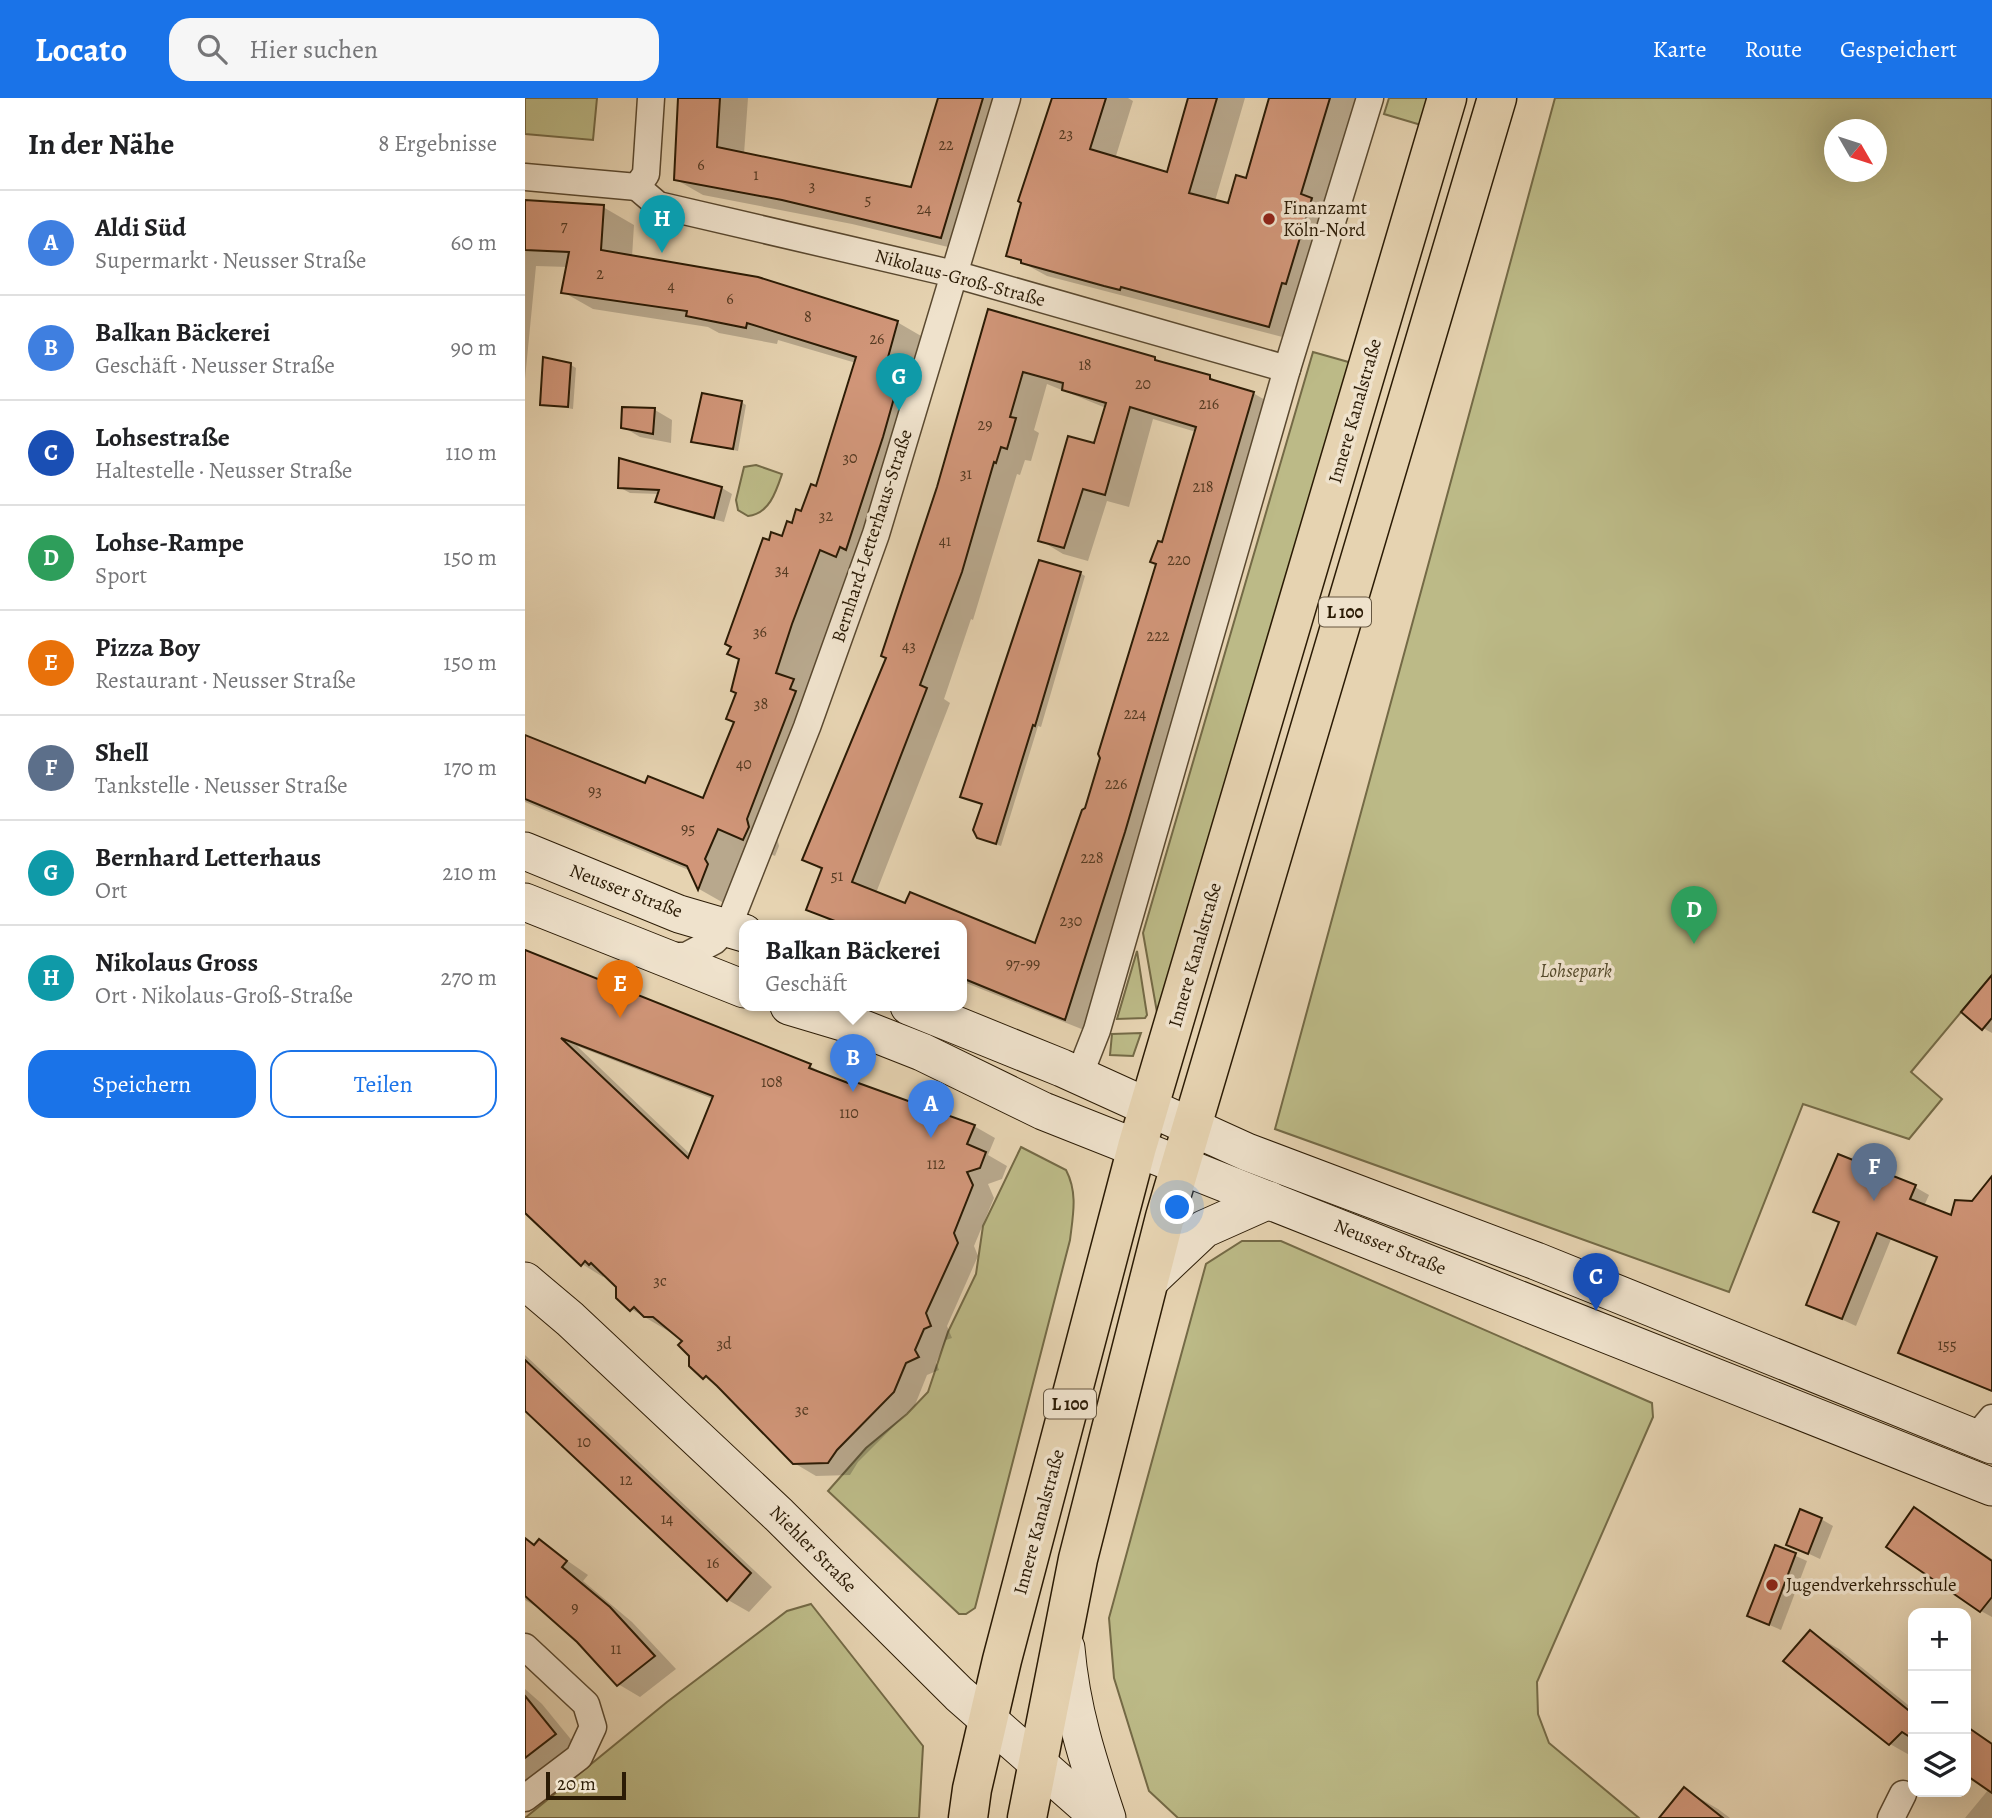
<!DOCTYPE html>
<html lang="de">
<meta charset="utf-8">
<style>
body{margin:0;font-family:Alegreya,serif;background:#f6f6f6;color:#202124}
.controls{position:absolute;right:21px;bottom:21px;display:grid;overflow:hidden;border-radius:14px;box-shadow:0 7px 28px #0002}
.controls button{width:63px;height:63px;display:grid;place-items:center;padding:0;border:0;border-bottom:2px solid #e0e0e0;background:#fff;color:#202124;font:35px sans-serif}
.compass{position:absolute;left:1299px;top:21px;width:63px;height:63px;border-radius:50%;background:#fff;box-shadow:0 7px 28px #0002;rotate:129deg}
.scale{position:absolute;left:21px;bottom:18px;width:80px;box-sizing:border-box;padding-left:7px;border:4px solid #2b1b05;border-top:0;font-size:19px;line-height:24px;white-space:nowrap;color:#2b1b05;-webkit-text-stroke:5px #efe2cc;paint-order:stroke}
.you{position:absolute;left:653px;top:1110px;width:24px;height:24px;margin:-18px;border:5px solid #fff;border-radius:50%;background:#1a73e8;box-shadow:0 0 0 10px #1a73e833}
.badge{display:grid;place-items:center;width:46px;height:46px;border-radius:50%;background:#1a73e8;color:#fff;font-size:23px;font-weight:700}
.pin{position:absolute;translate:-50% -58px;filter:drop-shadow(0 2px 4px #0008)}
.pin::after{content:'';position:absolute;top:37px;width:24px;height:21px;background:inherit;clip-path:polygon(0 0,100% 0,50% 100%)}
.popup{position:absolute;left:214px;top:822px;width:228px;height:91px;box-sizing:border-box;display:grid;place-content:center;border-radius:14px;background:#fff;filter:drop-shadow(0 2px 5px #0005);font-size:23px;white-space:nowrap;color:#757577}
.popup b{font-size:26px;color:#202124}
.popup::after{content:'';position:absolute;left:50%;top:100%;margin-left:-14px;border:14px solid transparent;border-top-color:#fff}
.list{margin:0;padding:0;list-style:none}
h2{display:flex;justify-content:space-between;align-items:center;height:91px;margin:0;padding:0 28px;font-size:30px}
h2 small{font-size:23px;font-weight:400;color:#757577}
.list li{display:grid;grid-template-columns:46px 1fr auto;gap:21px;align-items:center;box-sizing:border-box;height:105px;padding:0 28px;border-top:2px solid #e0e0e0}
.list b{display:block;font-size:26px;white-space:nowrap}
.list p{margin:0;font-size:23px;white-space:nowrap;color:#757577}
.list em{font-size:23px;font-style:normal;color:#757577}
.actions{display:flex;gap:14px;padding:21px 28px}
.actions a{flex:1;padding:16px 0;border:2px solid #1a73e8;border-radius:21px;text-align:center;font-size:24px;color:#1a73e8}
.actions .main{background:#1a73e8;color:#fff}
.icon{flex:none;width:38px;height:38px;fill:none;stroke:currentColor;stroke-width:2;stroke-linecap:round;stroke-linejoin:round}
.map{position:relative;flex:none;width:1467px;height:1720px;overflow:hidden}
header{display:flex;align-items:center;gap:42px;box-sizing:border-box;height:98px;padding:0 35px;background:#1a73e8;color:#fff}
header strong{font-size:33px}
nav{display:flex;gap:38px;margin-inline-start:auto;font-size:24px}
.search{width:490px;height:63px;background:#f6f6f6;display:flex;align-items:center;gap:18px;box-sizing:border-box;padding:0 24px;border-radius:21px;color:#757577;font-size:26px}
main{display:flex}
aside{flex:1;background:#fff}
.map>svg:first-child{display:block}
.green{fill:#bcba87;stroke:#746a46;stroke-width:2;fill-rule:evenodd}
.shadow{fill:#0003;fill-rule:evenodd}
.building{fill:#d19679;stroke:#2b1b05;stroke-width:2;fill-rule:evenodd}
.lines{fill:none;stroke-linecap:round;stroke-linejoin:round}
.street-casing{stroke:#5a4930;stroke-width:29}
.secondary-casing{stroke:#2b1b05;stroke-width:39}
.primary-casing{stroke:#2b1b05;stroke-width:41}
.street{stroke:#efe2cc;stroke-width:26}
.secondary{stroke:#efe2cc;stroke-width:37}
.primary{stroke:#e6d3b1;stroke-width:38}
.poi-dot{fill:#8f2418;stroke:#efe2cc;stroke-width:2.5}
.labels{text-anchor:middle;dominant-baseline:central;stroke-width:7;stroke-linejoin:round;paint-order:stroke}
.number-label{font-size:16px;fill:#543a22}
.shield{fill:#efe2cc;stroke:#665741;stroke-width:2}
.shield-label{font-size:18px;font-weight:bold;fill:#2b1b05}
.poi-label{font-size:19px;fill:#2b1b05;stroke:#efe2cc;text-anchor:start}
.street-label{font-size:19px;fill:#2b1b05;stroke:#efe2cc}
.park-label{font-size:19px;font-style:italic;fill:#564b2c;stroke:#efe2cc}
</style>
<header>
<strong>Locato</strong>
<div class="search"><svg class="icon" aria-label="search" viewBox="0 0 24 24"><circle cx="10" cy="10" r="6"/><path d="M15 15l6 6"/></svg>Hier suchen</div>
<nav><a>Karte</a><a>Route</a><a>Gespeichert</a></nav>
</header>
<main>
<aside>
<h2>In der Nähe<small>8 Ergebnisse</small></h2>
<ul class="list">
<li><span class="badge" style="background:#3f7fe0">A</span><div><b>Aldi Süd</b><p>Supermarkt · Neusser Straße</p></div><em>60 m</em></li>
<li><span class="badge" style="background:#3f7fe0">B</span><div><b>Balkan Bäckerei</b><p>Geschäft · Neusser Straße</p></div><em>90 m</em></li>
<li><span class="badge" style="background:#1a4fb4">C</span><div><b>Lohsestraße</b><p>Haltestelle · Neusser Straße</p></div><em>110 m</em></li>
<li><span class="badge" style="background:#2e9e5b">D</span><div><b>Lohse-Rampe</b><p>Sport</p></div><em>150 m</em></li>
<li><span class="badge" style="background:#e8710a">E</span><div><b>Pizza Boy</b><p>Restaurant · Neusser Straße</p></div><em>150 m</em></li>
<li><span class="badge" style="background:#5c6f8a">F</span><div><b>Shell</b><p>Tankstelle · Neusser Straße</p></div><em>170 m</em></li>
<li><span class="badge" style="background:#0f9aa8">G</span><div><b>Bernhard Letterhaus</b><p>Ort</p></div><em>210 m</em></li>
<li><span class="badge" style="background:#0f9aa8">H</span><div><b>Nikolaus Gross</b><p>Ort · Nikolaus-Groß-Straße</p></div><em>270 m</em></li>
</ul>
<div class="actions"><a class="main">Speichern</a><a>Teilen</a></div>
</aside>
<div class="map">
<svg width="1467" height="1720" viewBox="0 0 1467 1720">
<rect width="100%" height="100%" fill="#e6d3b1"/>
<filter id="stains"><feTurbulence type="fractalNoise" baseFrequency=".00286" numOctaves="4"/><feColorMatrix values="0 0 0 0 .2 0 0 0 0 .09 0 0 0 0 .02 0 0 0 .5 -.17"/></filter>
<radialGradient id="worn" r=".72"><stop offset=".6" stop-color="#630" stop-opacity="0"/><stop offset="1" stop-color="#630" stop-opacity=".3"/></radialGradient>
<g class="green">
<polygon points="0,0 72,0 68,42 0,36"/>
<polygon points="864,0 904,0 896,27 859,16"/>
<path d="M1030,0h437v877l-81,97 31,27 -33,40 -106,-35 -74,188 -454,-163zM1310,32h42v42h-42z"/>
<polygon points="788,254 827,265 633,920 618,835"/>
<path d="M231,367l26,9c-6,18 -13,40 -34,42l-10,-6 -2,-10 8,-33z"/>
<polygon points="612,853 622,917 620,920 592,921"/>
<polygon points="616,935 608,958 585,957 587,936"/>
<path d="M496,1049l45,23c12,23 7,45 4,70l-95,368 -9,6h-7l-131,-123 38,-43 41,-34 21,-22 20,-60 28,-58 7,-48z"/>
<polygon points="717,1143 756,1143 1127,1305 1128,1319 1012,1584 1013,1616 1024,1645 1114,1720 653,1720 624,1693 589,1580 584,1520 681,1166"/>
<polygon points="286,1506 398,1648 394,1720 0,1720 142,1604 262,1513"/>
</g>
<g class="shadow">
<polygon points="155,0 223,0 219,56 387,91 415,0 490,0 444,154 327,126 178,97 150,81"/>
<polygon points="528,0 603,0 608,3 590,61 643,77 665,0 720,0 690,103 704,107 722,82 745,0 833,0 769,242 522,178 483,157"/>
<polygon points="0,104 78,109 109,127 107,159 372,224 403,242 283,591 301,612 252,740 254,748 250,758 224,747 204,808 174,791 166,773 0,704 0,639 121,687 179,702 211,624 213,595 245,444 258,440 292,390 331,265 253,242 252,246 194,235 183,229 68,211 38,194 43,169 11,168 0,281"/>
<path d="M464,213l221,66 14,8 29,8 24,14 -188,625 -128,-51v-55h-121l-32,-17 15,-38 -19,-11 84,-202zM522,286l59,24 -10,38 -56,94 23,14 25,7 19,-60 22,6 24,-88 43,13 -109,378 -51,136 -160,-53 74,-190 -6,-4 27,-80 2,1 44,-146 3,1 5,-15 6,1 8,-28 -5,-3z"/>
<polygon points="46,267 51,270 48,311 17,306"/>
<polygon points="216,304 221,307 213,353 168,343"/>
<polygon points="99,310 130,312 147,322 146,345 115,339 98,329"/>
<polygon points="94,389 197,390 207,396 199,424 143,409 132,403 134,396 105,395"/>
<polygon points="555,475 560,478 516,629 513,628 476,748 459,742 459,706"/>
<path d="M0,853l285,115 22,12 142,48 21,12 -7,17 19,11 -5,13 -14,5 6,14 -20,48 4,10 -31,70 5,12 -6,2 -10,23 3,7 -12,5 -12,30 -57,57 -8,13 -34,1 -22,-13 -71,-74 -32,-24v-10l-6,-14 -54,-32 -13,-23 -13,-12 -2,3 -21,-13 -57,-53zM52,948l136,53 -22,56z"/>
<polygon points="1467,879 1467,935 1458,930"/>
<polygon points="1467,1080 1467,1294 1375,1254 1413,1160 1366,1141 1331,1228 1283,1206 1315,1126 1290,1113 1390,1089 1404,1097 1399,1108 1427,1119 1448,1104"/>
<polygon points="0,1257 247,1489 224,1514 203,1502 2,1313 0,1315"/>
<polygon points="1389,1411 1467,1461 1467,1519 1456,1513"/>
<polygon points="1296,1421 1308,1428 1295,1461 1263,1446"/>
<polygon points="0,1441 12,1447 14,1443 63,1477 58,1483 107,1524 151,1571 115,1599 93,1586 53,1543 22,1515 0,1502"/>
<polygon points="1251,1449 1282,1463 1256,1532 1224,1518"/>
<polygon points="1285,1534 1314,1551 1388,1611 1388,1659 1365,1646 1261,1563"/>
<polygon points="0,1591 17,1606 53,1650 0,1692"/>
<polygon points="1441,1628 1467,1645 1467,1720 1440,1720 1464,1691 1441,1675"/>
<polygon points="1159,1691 1193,1711 1205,1720 1136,1720"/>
</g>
<g class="building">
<polygon points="153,0 195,0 192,49 386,89 413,0 458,0 416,140 257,102 149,82"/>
<polygon points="527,0 581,0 565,51 642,74 663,0 692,0 664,95 703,105 711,77 721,80 744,0 805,0 776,96 787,100 761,186 757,185 744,229 596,189 595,192 579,188 496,165 496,162 481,158 496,105 493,103"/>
<polygon points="0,102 79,107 76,152 233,179 373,223 357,281 373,286 358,339 321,452 315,449 311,459 295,452 267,526 251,575 269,581 265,591 271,593 222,721 224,729 218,742 193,731 180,761 183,766 173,792 162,768 0,701 0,637 120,685 123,678 178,700 209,624 201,621 211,595 206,593 214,561 202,556 206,549 200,546 205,532 238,440 244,442 246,434 257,438 262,423 267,425 271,411 276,413 286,386 291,388 331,259 222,225 221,230 161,218 162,213 36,195 44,154 0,152"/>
<path d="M463,211l167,48v3l55,15v4l44,13 -129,440 -60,188 -103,-42v-52h-114l-42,-16 16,-42 -20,-8 84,-202 -5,-2 56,-169zM498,274l40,11 -1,7 44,13 -12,40 -26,-7 -30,105 26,7 19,-59 22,6 25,-88 66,20 -34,115 -4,-1 -8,21 6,2 -58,190 2,4 -15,50 -3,2 -47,133 -125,-51 -5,11 -53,-21 75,-194 -7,-3 42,-113 32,-110 2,1 5,-16 6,2 9,-31 -6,-1z"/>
<polygon points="18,259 46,265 43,309 15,307"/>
<polygon points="177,295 217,303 208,351 166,344"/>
<polygon points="97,309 130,310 128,336 96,330"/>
<polygon points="94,360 197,389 189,420 130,404 134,392 93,390"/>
<polygon points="514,462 556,474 510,628 508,627 471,746 452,740 448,732 457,706 435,699"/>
<path d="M0,852l286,114 -2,4 39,15 2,-3 125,45 -8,19 19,8 -6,16 -13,4 6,13 -19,48 4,10 -32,70 5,13 -7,3 -9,21 4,7 -13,6 -12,29 -57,58 -9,13 -35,1 -76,-78 -11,-10 -3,3 -14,-13v-10l-11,-11 4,-4 -29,-24h-9l-10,-10 -4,4 -14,-13v-11l-25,-24 -2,2 -4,-4 -4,5 -56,-53zM36,940l152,58 -25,62z"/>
<polygon points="1467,877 1467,920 1457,932 1436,914"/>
<polygon points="1313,1056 1391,1087 1385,1101 1426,1117 1430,1102 1447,1103 1467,1078 1467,1293 1373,1255 1412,1159 1352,1135 1317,1221 1281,1207 1314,1124 1288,1114"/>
<polygon points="0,1262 226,1475 202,1503 0,1313"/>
<polygon points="1389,1409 1467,1463 1467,1499 1455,1514 1361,1449"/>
<polygon points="1275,1411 1297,1420 1283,1456 1261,1447"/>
<polygon points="0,1440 9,1447 14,1441 42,1463 37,1469 85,1509 130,1558 92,1588 52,1544 0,1498"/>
<polygon points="1250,1447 1271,1455 1244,1527 1222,1518"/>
<polygon points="1285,1532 1388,1616 1388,1641 1377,1634 1364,1647 1258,1563"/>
<polygon points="0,1598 31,1636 0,1660"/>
<polygon points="1441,1628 1467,1646 1467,1695 1441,1677"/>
<polygon points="1159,1689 1198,1720 1134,1720"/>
</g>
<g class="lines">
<defs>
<g id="street">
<polyline points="0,79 112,89 121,76 126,0"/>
<polyline points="112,89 133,107 429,176 762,271"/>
<polyline points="139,858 161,858 189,843 203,829 216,796 282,629 351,436 482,0"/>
<polyline points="554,978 572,932 762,271 845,0"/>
<polyline points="1451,1339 1467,1320"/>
<polyline points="0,1549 61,1606 68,1629 54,1659 0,1700"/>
<polyline points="1366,1720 1378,1696"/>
</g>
<g id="secondary">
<polyline points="0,753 154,816 219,835"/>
<polyline points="0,804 219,891"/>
<polyline points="264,908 331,928 397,954 518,1013 1467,1389"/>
<polyline points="384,908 537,970 722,1054 1011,1163 1467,1347"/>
<polyline points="0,1183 45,1221 254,1417 434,1596 575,1720"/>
<polyline points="624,1183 679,1131 744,1102"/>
<path d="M541,1550c5,61 22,113 41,170"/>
</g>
<g id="primary">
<polyline points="443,1720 447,1691 477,1562 612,1049 922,0"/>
<polyline points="502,1720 553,1461 640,1119 972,0"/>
</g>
</defs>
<use href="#street" class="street-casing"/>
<use href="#secondary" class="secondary-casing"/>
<use href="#primary" class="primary-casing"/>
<use href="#street" class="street"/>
<use href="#secondary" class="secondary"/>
<use href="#primary" class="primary"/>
</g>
<g class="poi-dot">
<circle cx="744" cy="121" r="7"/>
<circle cx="1247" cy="1487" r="7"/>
</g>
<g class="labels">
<g class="number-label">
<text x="541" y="36">23</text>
<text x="421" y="47">22</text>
<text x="176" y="67">6</text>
<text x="231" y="77">1</text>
<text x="287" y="88">3</text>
<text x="343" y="102">5</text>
<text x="399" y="111">24</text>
<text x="39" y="128">7</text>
<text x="75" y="176">2</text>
<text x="146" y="188">4</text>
<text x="205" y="201">6</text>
<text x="283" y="219">8</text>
<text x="352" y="241">26</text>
<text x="560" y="267">18</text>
<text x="618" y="286">20</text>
<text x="684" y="306">216</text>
<text x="460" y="327">29</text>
<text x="325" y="360">30</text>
<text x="441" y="376">31</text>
<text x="678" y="389">218</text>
<text x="301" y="418">32</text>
<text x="420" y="443">41</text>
<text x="654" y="462">220</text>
<text x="257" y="472">34</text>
<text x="235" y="534">36</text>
<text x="633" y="538">222</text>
<text x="384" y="548">43</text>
<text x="236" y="606">38</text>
<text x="610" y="616">224</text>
<text x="219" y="666">40</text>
<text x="591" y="686">226</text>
<text x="70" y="693">93</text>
<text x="163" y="731">95</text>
<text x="567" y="760">228</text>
<text x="312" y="778">51</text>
<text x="546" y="823">230</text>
<text x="498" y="866">97-99</text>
<text x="247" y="984">108</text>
<text x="324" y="1015">110</text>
<text x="411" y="1066">112</text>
<text x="135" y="1183">3c</text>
<text x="199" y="1246">3d</text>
<text x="1422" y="1247">155</text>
<text x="277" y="1312">3e</text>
<text x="59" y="1344">10</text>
<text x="101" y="1382">12</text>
<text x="142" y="1421">14</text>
<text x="188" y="1465">16</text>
<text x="50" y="1510">9</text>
<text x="91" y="1551">11</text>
</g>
<g class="shield">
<rect x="794" y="499.5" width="52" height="29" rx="5"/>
<rect x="519" y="1291.5" width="52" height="29" rx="5"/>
</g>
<g class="shield-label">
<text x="820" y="514">L 100</text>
<text x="545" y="1306">L 100</text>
</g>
<g class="poi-label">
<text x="758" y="110">Finanzamt<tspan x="758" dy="22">Köln-Nord</tspan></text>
<text x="1261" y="1487">Jugendverkehrsschule</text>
</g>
<g class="street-label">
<text transform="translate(435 180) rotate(15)">Nikolaus-Groß-Straße</text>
<text transform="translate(830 313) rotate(-74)">Innere Kanalstraße</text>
<text transform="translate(347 438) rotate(-72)">Bernhard-Letterhaus-Straße</text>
<text transform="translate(101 793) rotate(21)">Neusser Straße</text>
<text transform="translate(670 857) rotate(-74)">Innere Kanalstraße</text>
<text transform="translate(865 1149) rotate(22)">Neusser Straße</text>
<text transform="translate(514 1424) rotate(-75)">Innere Kanalstraße</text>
<text transform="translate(288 1451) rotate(45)">Niehler Straße</text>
</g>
<g class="park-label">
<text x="1051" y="873">Lohsepark</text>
</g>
</g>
<rect width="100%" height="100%" filter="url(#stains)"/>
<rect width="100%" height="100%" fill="url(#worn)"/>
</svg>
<div class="controls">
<button>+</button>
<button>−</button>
<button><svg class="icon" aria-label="layers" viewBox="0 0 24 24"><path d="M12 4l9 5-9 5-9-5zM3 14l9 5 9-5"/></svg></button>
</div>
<svg class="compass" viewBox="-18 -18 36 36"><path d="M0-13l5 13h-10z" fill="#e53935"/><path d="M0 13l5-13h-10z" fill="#757577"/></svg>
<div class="scale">20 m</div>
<div class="you"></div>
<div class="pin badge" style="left:406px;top:1040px;background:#3f7fe0">A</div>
<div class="pin badge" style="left:328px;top:994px;background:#3f7fe0">B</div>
<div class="popup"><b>Balkan Bäckerei</b>Geschäft</div>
<div class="pin badge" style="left:1071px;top:1213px;background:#1a4fb4">C</div>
<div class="pin badge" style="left:1169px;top:846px;background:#2e9e5b">D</div>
<div class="pin badge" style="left:95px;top:920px;background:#e8710a">E</div>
<div class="pin badge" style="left:1349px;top:1103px;background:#5c6f8a">F</div>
<div class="pin badge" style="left:374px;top:313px;background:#0f9aa8">G</div>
<div class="pin badge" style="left:137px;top:155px;background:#0f9aa8">H</div>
</div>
</main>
